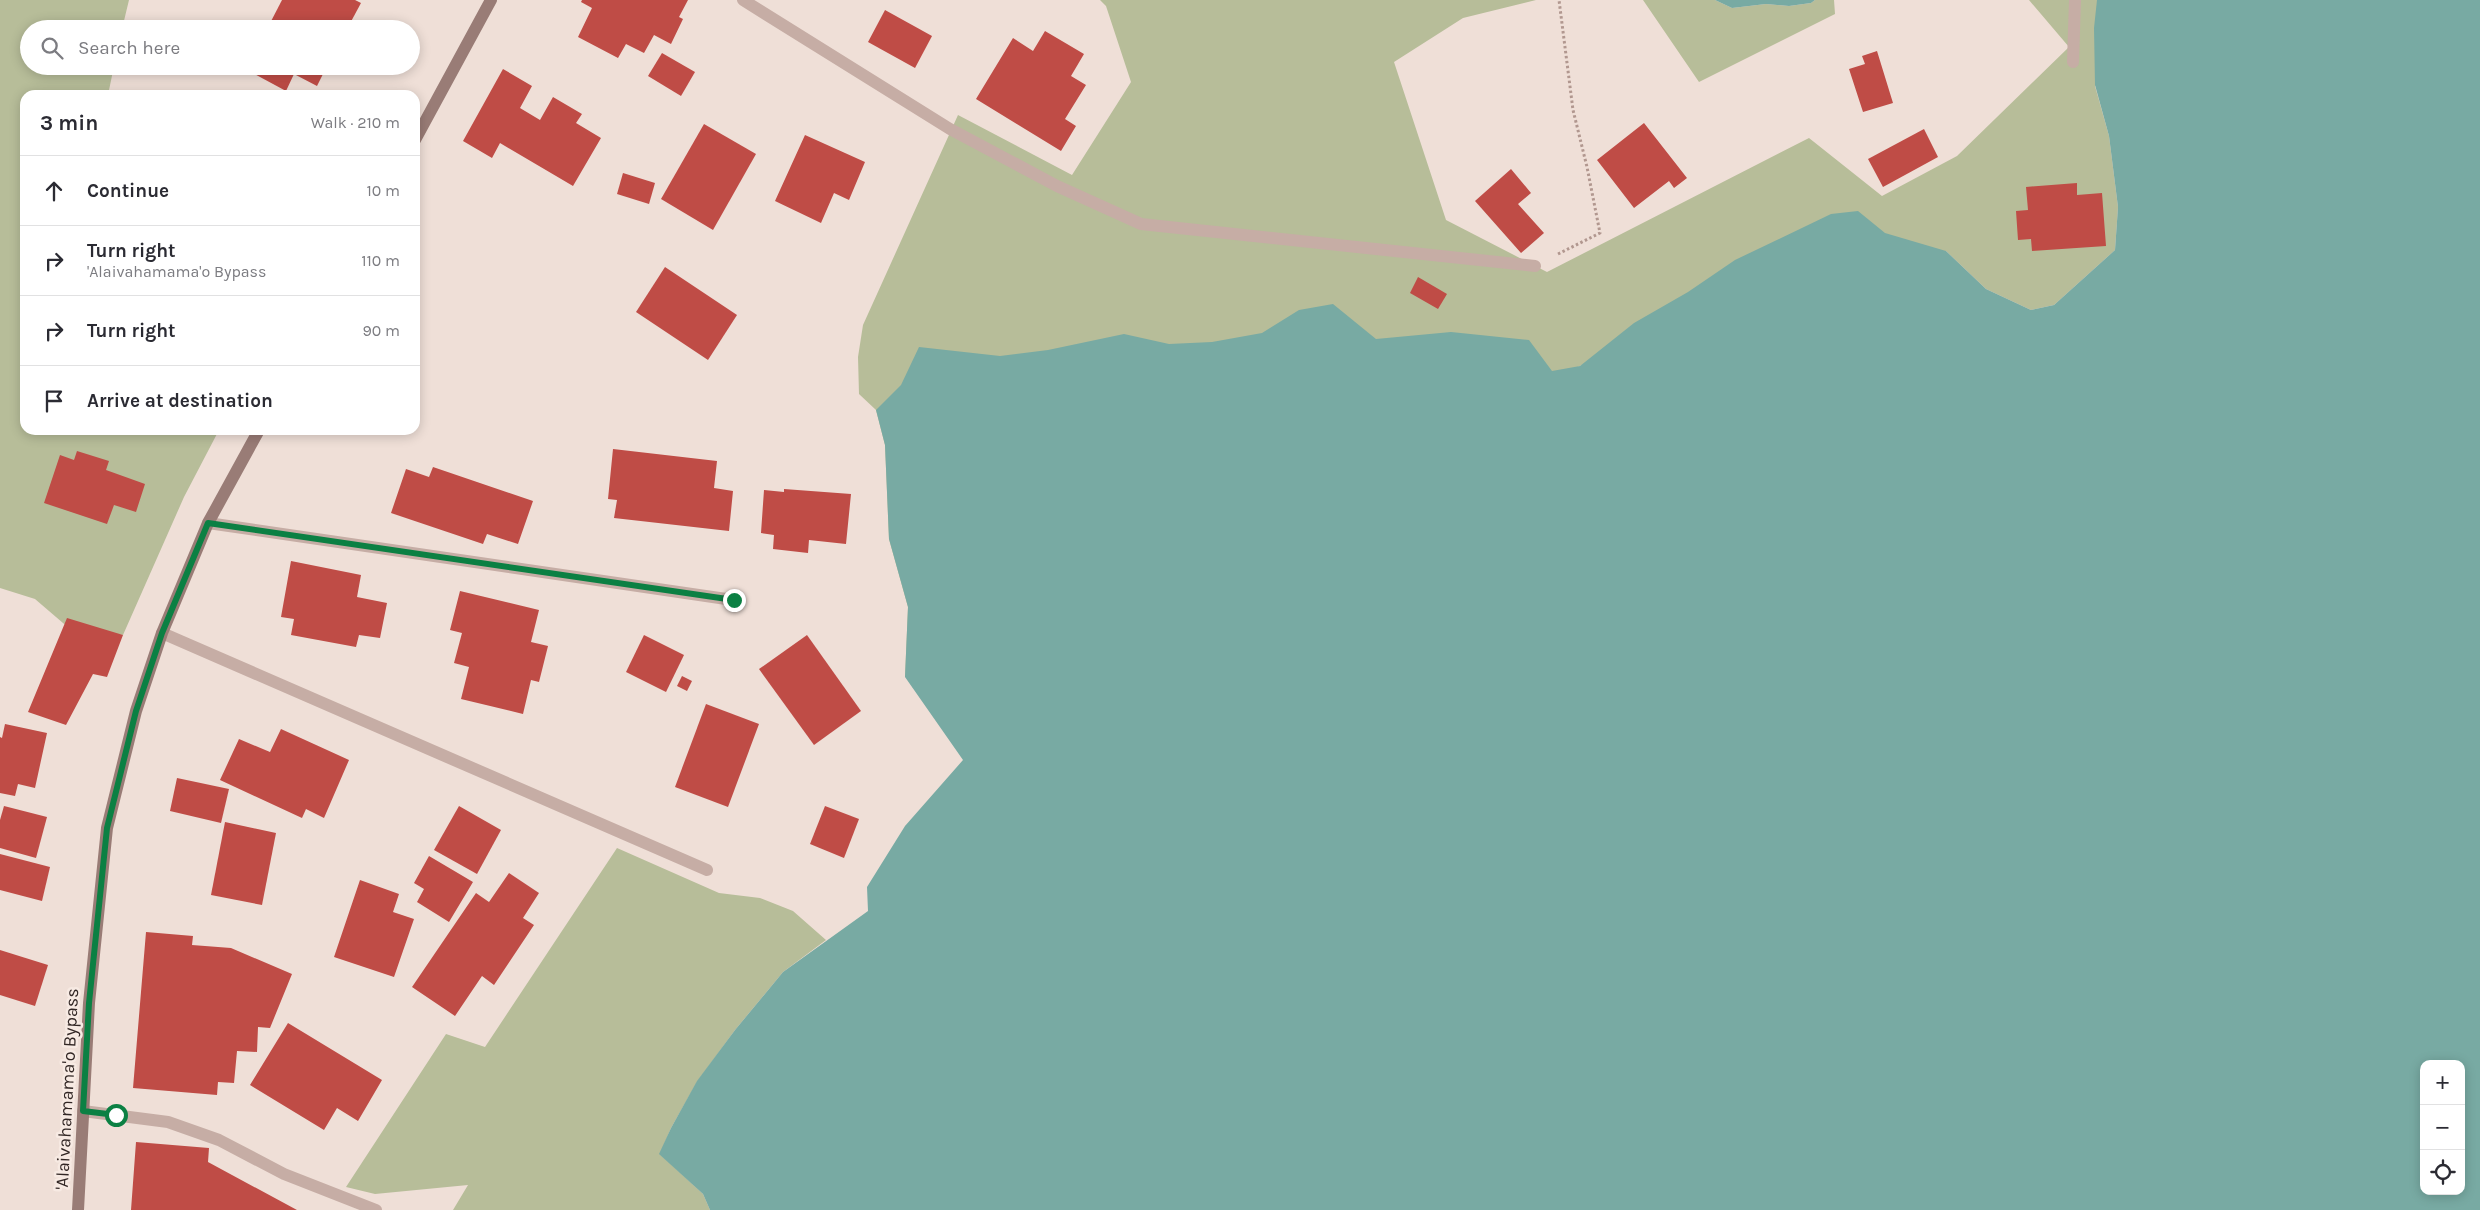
<!DOCTYPE html>
<meta charset="utf-8">
<style>
body{margin:0;font-family:Karla,sans-serif;background:#f2f2f3;color:#2b2b33}
.controls{position:absolute;right:15px;bottom:15px;display:grid;overflow:hidden;border-radius:10px;box-shadow:0 2px 12px #0003}
.controls button{width:45px;height:45px;display:grid;place-items:center;padding:0;border:0;border-bottom:1px solid #e1e1e2;background:#fff;color:#2b2b33;font:25px sans-serif}
.stop{position:absolute;width:15px;height:15px;margin:-11px;border:4px solid #0b8043;border-radius:50%;background:#fff}
.stop.end{background:#0b8043;border-color:#fff;box-shadow:0 1px 5px #0008}
.list{margin:0;padding:0;list-style:none}
h2{display:flex;justify-content:space-between;align-items:center;height:65px;margin:0;padding:0 20px;font-size:21px}
h2 small{font-size:16px;font-weight:400;color:#7c7c81}
.list li{display:grid;grid-template-columns:32px 1fr auto;gap:15px;align-items:center;box-sizing:border-box;height:70px;padding:0 20px;border-top:1px solid #e1e1e2}
.list b{display:block;font-size:19px;white-space:nowrap}
.list p{margin:0;font-size:16px;white-space:nowrap;color:#7c7c81}
.list em{font-size:16px;font-style:normal;color:#7c7c81}
.icon{flex:none;width:28px;height:28px;fill:none;stroke:currentColor;stroke-width:2;stroke-linecap:round;stroke-linejoin:round}
.map{position:relative;flex:none;width:2480px;height:1210px;overflow:hidden}
.search{position:absolute;background:#fff;box-shadow:0 2px 12px #0003;left:20px;top:20px;width:400px;height:55px;display:flex;align-items:center;gap:12px;box-sizing:border-box;padding:0 18px;border-radius:28px;color:#7c7c81;font-size:19px}
.panel{position:absolute;background:#fff;box-shadow:0 2px 12px #0003;left:20px;top:90px;width:400px;height:345px;border-radius:15px}
.map>svg:first-child{display:block}
.green{fill:#b7bd99}
.water{fill:#78aaa3;fill-rule:evenodd}
.building{fill:#bf4c46}
.lines{fill:none;stroke-linecap:round;stroke-linejoin:round}
.path{stroke:#b1978f;stroke-width:3;stroke-dasharray:2.5 2.5;stroke-linecap:butt}
.street{stroke:#c6ada5;stroke-width:12}
.secondary{stroke:#997c76;stroke-width:12}
.route{stroke:#0b8043;stroke-width:6}
.labels{text-anchor:middle;dominant-baseline:central;stroke-width:5;stroke-linejoin:round;paint-order:stroke}
.street-label{font-size:18px;fill:#322725;stroke:#f7eae3}
</style>
<div class="map">
<svg width="2480" height="1210" viewBox="0 0 2480 1210">
<rect width="100%" height="100%" fill="#efdfd7"/>
<g class="green">
<polygon points="0,0 129,0 122,29 29,29 29,66 114,66 108,95 25,95 25,430 219,430 184,497 123,635 70,629 35,599 0,588"/>
<polygon points="1100,0 1536,0 1463,18 1394,62 1446,220 1547,272 1809,138 1882,196 1957,156 2069,47 2029,0 2189,0 2095,86 2109,136 2118,207 2115,250 2054,305 2031,310 1986,289 1946,251 1643,337 905,677 908,607 889,539 885,445 876,410 859,394 858,357 863,325 958,115 1072,175 1131,82 1106,6"/>
<polygon points="1643,0 1715,0 1732,8 1766,4 1789,6 1811,3 1815,0 1834,0 1835,14 1699,82"/>
<polygon points="617,848 719,893 760,898 793,911 826,940 783,972 735,1030 697,1082 671,1128 660,1154 703,1194 710,1210 453,1210 468,1185 375,1194 346,1187 446,1034 485,1047"/>
</g>
<g class="water">
<polygon points="1715,0 1815,0 1811,3 1789,6 1766,4 1732,8"/>
<path d="M2097,0h383v1210h-1770l-7,-16 -44,-40 12,-26 26,-47 38,-51 48,-58 85,-61 -1,-24 38,-61 58,-66 -58,-83 3,-70 -19,-68 -4,-94 -9,-35 25,-25 18,-38 81,9 48,-6 76,-16 45,10 43,-2 50,-9 37,-23 34,-6 43,35 75,-7 78,8 23,31 28,-5 54,-43 54,-31 47,-32 96,-46 27,-3 27,22 61,18 40,38 45,21 23,-5 61,-55 3,-43 -9,-71 -14,-51 -1,-57zM2424,1064h37v127h-37z"/>
</g>
<g class="building">
<polygon points="282,0 355,0 361,3 347,29 267,29"/>
<polygon points="582,0 688,0 679,17 683,19 671,44 654,35 644,53 626,44 618,58 578,37 592,8 581,2"/>
<polygon points="885,10 932,36 915,68 868,42"/>
<polygon points="1045,31 1084,54 1071,76 1086,85 1065,119 1076,126 1061,151 976,99 1013,38 1033,51"/>
<polygon points="1877,51 1893,103 1863,112 1849,69 1865,64 1862,56"/>
<polygon points="662,53 695,72 681,96 648,76"/>
<polygon points="247,66 327,66 317,86 294,74 286,91 245,69"/>
<polygon points="503,69 532,86 520,108 540,120 553,97 582,114 576,123 601,138 573,186 500,143 492,158 463,141"/>
<polygon points="1644,123 1687,178 1674,188 1669,181 1634,208 1597,160"/>
<polygon points="704,124 756,154 713,230 661,199"/>
<polygon points="1924,129 1938,157 1883,187 1868,159"/>
<polygon points="805,135 865,162 849,200 834,193 821,223 775,201"/>
<polygon points="1511,169 1531,193 1518,204 1544,233 1521,253 1475,201"/>
<polygon points="623,173 655,183 649,204 617,194"/>
<polygon points="2077,183 2077,195 2102,193 2106,246 2032,251 2031,239 2018,240 2016,211 2028,210 2026,187"/>
<polygon points="665,267 737,315 708,360 636,312"/>
<polygon points="1418,277 1447,294 1438,309 1410,293"/>
<polygon points="613,449 717,461 714,488 733,491 729,531 614,518 617,500 608,499"/>
<polygon points="77,451 109,461 106,470 145,484 136,512 114,505 107,524 44,503 60,455 74,460"/>
<polygon points="433,467 533,501 518,544 487,534 483,544 391,513 406,469 429,477"/>
<polygon points="784,489 851,494 846,544 809,540 808,553 773,549 774,535 761,533 764,490 784,492"/>
<polygon points="291,561 361,575 357,597 387,603 380,638 359,635 356,647 291,635 294,619 281,617"/>
<polygon points="460,591 539,610 531,642 548,646 539,682 531,680 523,714 461,699 469,667 454,663 462,633 450,630"/>
<polygon points="67,618 123,635 107,677 93,674 66,725 28,712"/>
<polygon points="644,635 684,655 666,692 626,672"/>
<polygon points="807,635 861,711 814,745 759,669"/>
<polygon points="682,676 692,681 687,691 677,686"/>
<polygon points="706,704 759,724 728,807 675,787"/>
<polygon points="5,724 47,733 35,788 18,784 15,796 0,793 0,737 2,738"/>
<polygon points="281,729 349,760 324,818 306,809 302,818 220,780 239,739 270,752"/>
<polygon points="177,778 229,789 221,823 170,811"/>
<polygon points="4,806 47,817 36,858 0,848 0,820"/>
<polygon points="459,806 501,830 477,874 434,850"/>
<polygon points="825,806 859,819 844,858 810,844"/>
<polygon points="225,822 276,833 262,905 211,895"/>
<polygon points="0,854 50,867 42,901 0,890"/>
<polygon points="429,856 473,882 449,922 417,902 424,889 414,883"/>
<polygon points="509,873 539,893 523,918 534,925 494,985 482,976 455,1016 412,987 476,893 489,902"/>
<polygon points="360,880 399,894 393,912 414,919 394,977 334,957"/>
<polygon points="146,932 193,936 192,945 231,948 292,974 270,1028 258,1027 257,1052 237,1051 234,1083 218,1082 217,1095 133,1088"/>
<polygon points="0,950 48,965 35,1006 0,995"/>
<polygon points="288,1023 382,1080 358,1121 337,1108 324,1130 250,1085"/>
<polygon points="136,1142 209,1148 208,1162 297,1210 131,1210"/>
</g>
<g class="lines">
<polyline class="path" points="1558,254 1600,233 1587,167 1573,110 1559,0"/>
<g class="street">
<polyline points="743,0 950,129 1057,186 1141,224 1535,266"/>
<polyline points="2073,62 2075,0"/>
<polyline points="208,523 733,600"/>
<polyline points="162,633 707,870"/>
<polyline points="83,1111 168,1122 219,1140 284,1174 376,1210"/>
</g>
<g class="secondary">
<polyline points="415,140 491,0"/>
<polyline points="78,1210 89,1003 107,828 136,711 162,633 208,523 259,430"/>
</g>
</g>
<g class="lines">
<polyline class="route" points="116,1115 83,1111 89,1003 107,828 136,711 162,633 208,523 734,600"/>
</g>
<g class="labels">
<g class="street-label">
<text transform="translate(67 1089) rotate(-87)">'Alaivahamama'o Bypass</text>
</g>
</g>
</svg>
<div class="controls">
<button>+</button>
<button>−</button>
<button><svg class="icon" aria-label="locate" viewBox="0 0 24 24"><circle cx="12" cy="12" r="6"/><path d="M12 2v4M12 18v4M2 12h4M18 12h4"/></svg></button>
</div>
<div class="stop" style="left:116px;top:1115px"></div>
<div class="stop end" style="left:734px;top:600px"></div>
<div class="search"><svg class="icon" aria-label="search" viewBox="0 0 24 24"><circle cx="10" cy="10" r="6"/><path d="M15 15l6 6"/></svg>Search here</div>
<section class="panel">
<h2>3 min<small>Walk · 210 m</small></h2>
<ul class="list">
<li><svg class="icon" aria-label="ahead" viewBox="0 0 24 24"><path d="M12 20V5M6 11l6-6 6 6"/></svg><div><b>Continue</b></div><em>10 m</em></li>
<li><svg class="icon" aria-label="right" viewBox="0 0 24 24"><path d="M7 20v-9h11M14 6l5 5-5 5"/></svg><div><b>Turn right</b><p>'Alaivahamama'o Bypass</p></div><em>110 m</em></li>
<li><svg class="icon" aria-label="right" viewBox="0 0 24 24"><path d="M7 20v-9h11M14 6l5 5-5 5"/></svg><div><b>Turn right</b></div><em>90 m</em></li>
<li><svg class="icon" aria-label="arrive" viewBox="0 0 24 24"><path d="M6 21V4h12l-3 4 3 4H6"/></svg><div><b>Arrive at destination</b></div></li>
</ul>
</section>
</div>
